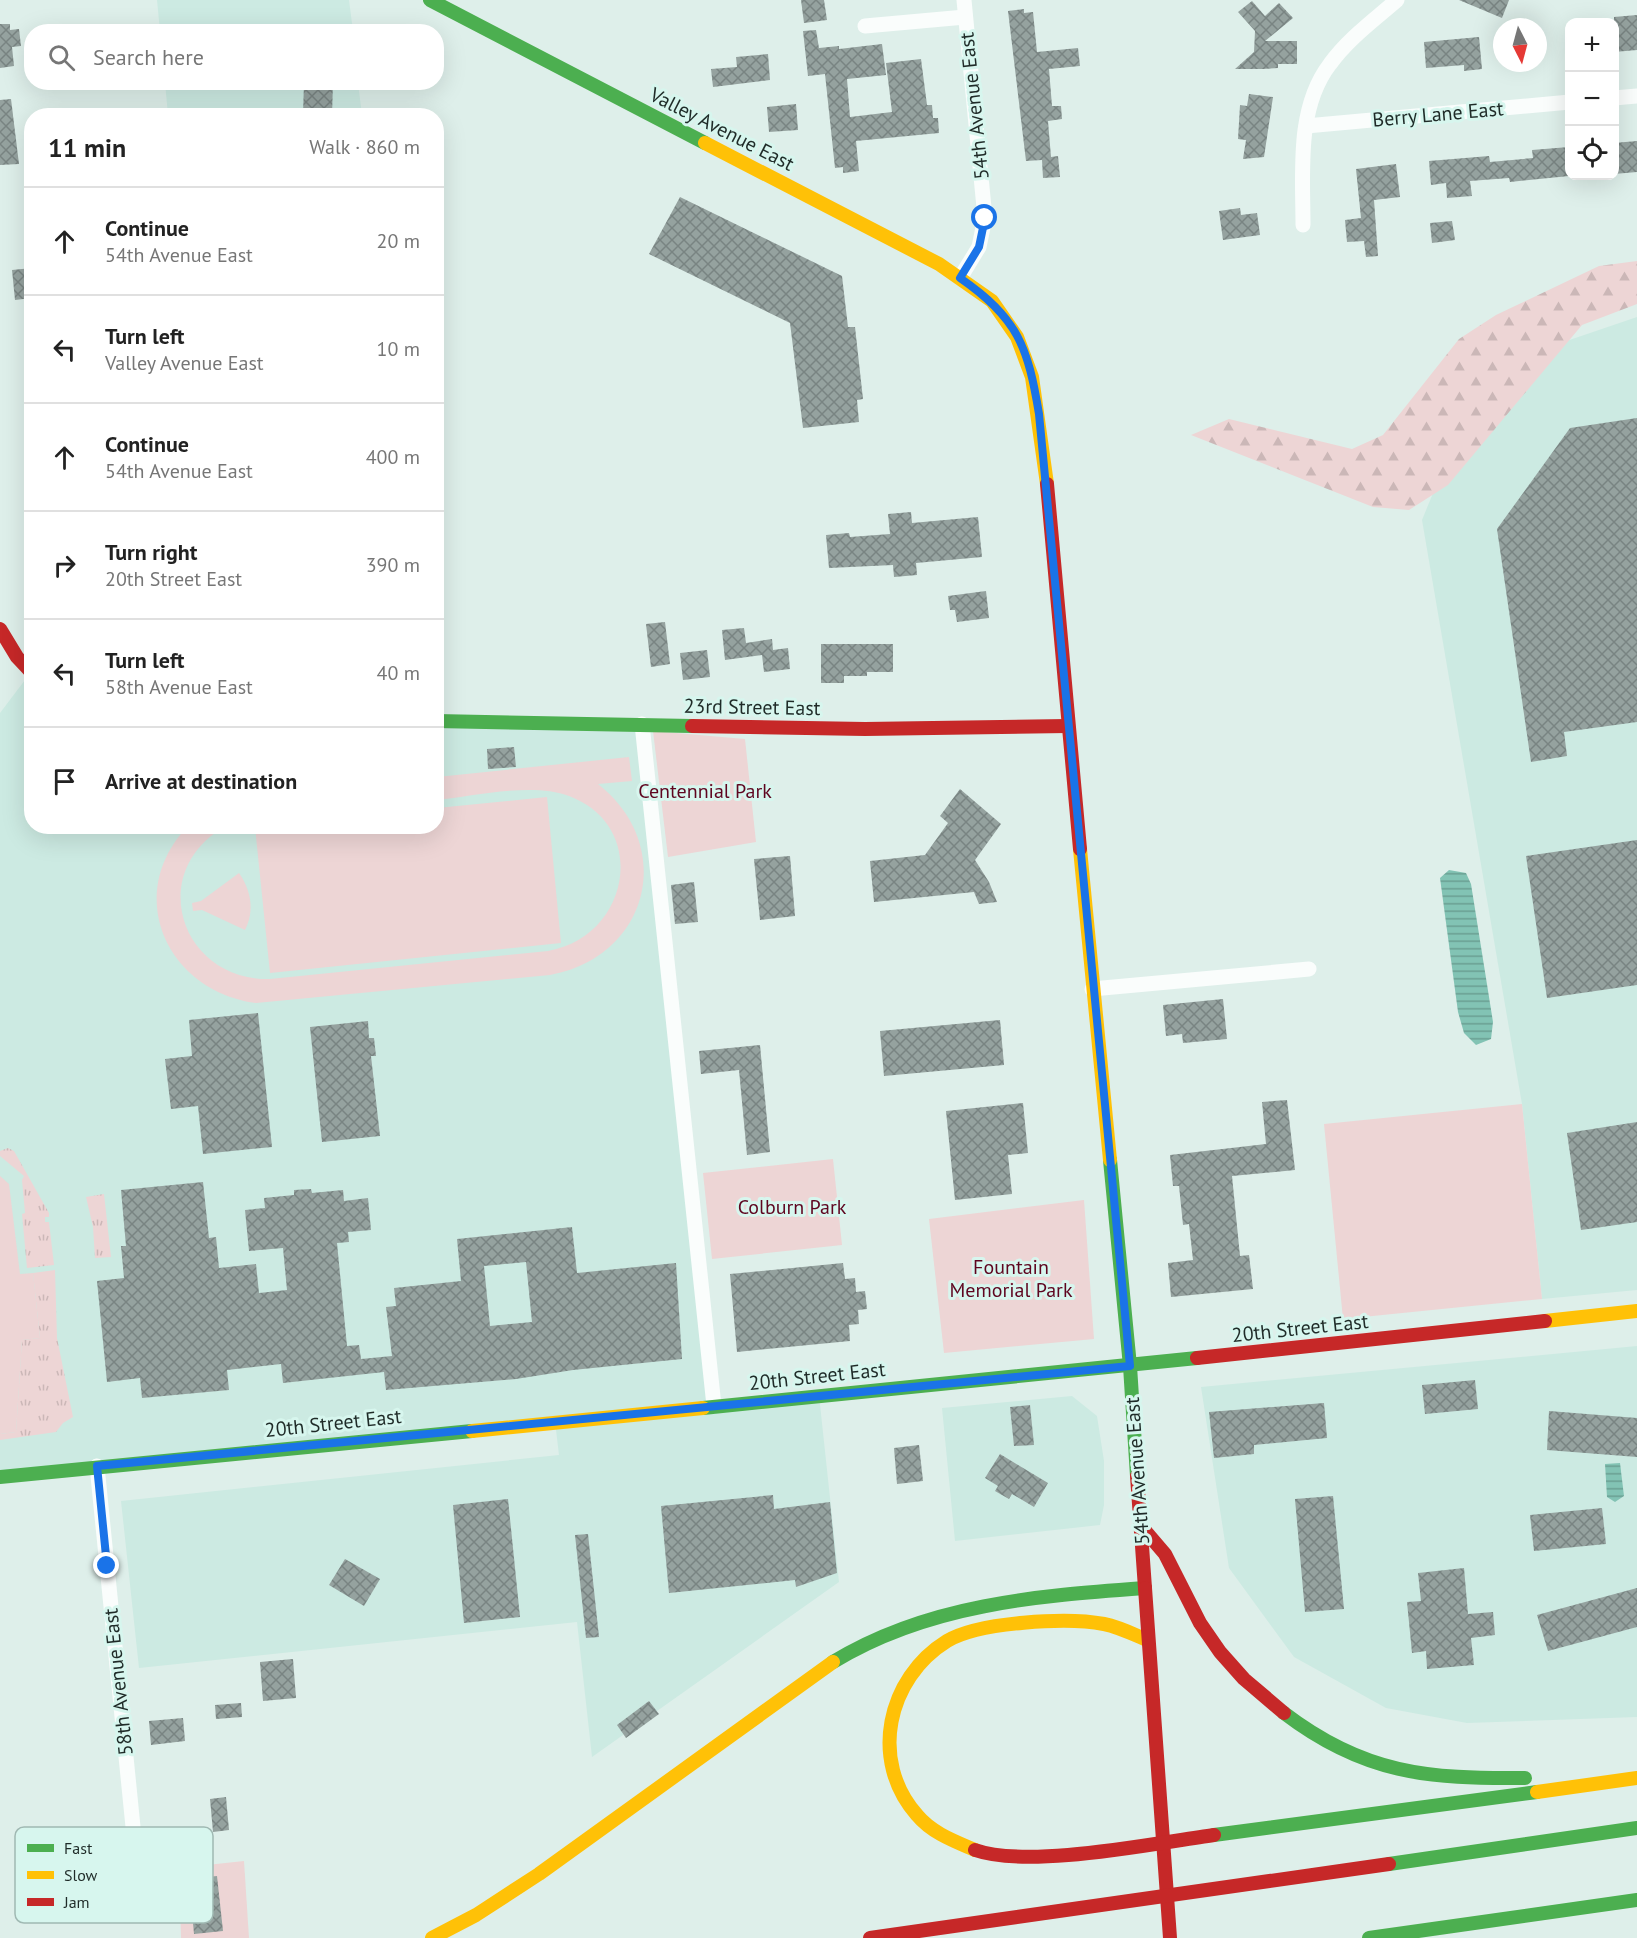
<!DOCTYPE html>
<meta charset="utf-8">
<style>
body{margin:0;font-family:"PT Sans",sans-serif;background:#f2f2f2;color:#222}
.controls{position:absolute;right:18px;top:18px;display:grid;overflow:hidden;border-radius:12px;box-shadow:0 6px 24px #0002}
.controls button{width:54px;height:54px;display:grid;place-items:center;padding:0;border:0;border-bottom:2px solid #e0e0e0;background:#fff;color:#222;font:30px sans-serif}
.compass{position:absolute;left:1493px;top:18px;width:54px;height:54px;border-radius:50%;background:#fff;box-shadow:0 6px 24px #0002;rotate:174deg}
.stop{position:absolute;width:18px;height:18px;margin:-14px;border:4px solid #1a73e8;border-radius:50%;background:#fff}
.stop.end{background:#1a73e8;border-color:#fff;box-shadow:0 2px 6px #0008}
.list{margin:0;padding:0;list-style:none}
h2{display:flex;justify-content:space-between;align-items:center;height:78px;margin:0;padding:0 24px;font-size:26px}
h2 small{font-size:20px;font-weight:400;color:#767676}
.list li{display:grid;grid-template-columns:39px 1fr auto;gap:18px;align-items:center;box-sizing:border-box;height:108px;padding:0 24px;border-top:2px solid #e0e0e0}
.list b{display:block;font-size:22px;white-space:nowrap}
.list p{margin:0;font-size:20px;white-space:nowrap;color:#767676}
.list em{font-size:20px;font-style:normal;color:#767676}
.icon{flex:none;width:33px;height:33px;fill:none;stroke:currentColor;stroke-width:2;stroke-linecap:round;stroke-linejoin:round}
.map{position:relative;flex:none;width:1637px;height:1938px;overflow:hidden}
.search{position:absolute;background:#fff;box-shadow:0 6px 24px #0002;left:24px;top:24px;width:420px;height:66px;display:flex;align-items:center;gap:15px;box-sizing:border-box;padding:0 21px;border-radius:24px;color:#767676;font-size:22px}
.panel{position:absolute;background:#fff;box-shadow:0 6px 24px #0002;left:24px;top:108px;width:420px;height:726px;border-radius:24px}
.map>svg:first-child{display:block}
.built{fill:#cceae2}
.grass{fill:url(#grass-tufts)}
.forest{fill:url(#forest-firs)}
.green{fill:#edd5d5}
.water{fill:url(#water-rules)}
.building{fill:url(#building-cross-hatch);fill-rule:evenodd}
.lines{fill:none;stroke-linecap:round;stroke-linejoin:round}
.street{stroke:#fafdfc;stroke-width:15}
.fast{stroke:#4caf50;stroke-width:14}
.slow{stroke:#ffc107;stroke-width:14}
.jam{stroke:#c62828;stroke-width:14}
.route{stroke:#1a73e8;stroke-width:8}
.labels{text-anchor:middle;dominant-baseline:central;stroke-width:6;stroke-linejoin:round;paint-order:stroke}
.street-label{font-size:20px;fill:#1f2b28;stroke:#d7f6ee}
.park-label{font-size:20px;fill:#5e051f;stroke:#d7f6ee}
.key{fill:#d7f6ee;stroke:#a0b9b3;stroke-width:1.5}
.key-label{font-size:16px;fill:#1f2b28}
</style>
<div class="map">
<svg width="1637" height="1938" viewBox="0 0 1637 1938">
<defs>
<pattern id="grass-tufts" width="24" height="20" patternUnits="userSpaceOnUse" patternTransform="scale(1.5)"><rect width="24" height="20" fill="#edd5d5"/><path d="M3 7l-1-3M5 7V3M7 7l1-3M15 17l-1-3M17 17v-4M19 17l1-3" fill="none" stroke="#cbb7b7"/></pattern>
<pattern id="forest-firs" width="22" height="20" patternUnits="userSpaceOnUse" patternTransform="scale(1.5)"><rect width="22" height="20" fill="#edd5d5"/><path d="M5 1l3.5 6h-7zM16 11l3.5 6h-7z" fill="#cbb7b7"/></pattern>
<pattern id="water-rules" width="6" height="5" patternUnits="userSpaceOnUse" patternTransform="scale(1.5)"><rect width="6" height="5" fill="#82c3b4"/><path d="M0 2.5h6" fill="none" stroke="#6a9f92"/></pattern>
<pattern id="building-cross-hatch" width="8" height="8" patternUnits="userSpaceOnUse" patternTransform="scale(1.5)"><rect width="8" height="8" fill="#95a29f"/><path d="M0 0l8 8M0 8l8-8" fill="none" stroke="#798482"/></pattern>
</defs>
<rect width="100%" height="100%" fill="#deefea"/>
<g class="built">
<polygon points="157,0 349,0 353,31 160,31"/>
<polygon points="165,83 358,83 362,115 168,115"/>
<polygon points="1637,317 1637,1290 1542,1299 1522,1104 1422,520 1484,369"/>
<polygon points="31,672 32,826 436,826 437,721 642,724 714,1405 819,1395 839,1582 592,1757 577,1622 139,1668 121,1501 559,1455 555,1421 0,1477 0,713"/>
<polygon points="1637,1346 1637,1717 1467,1723 1386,1708 1294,1657 1229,1568 1201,1387"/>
<polygon points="1072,1396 1097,1416 1104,1461 1104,1505 1100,1525 955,1541 942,1408"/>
</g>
<g class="grass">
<polygon points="8,1148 14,1151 49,1213 49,1217 45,1217 45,1222 49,1222 54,1265 27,1268 22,1214 25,1213 22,1180 24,1176 0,1156 0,1151"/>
<polygon points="104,1194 111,1257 95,1258 93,1227 86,1197"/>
<polygon points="55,1270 57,1338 73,1417 63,1423 56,1432 0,1440 0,1434 16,1432 22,1340 40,1338 33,1273"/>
</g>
<polygon class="forest" points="1637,261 1637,304 1582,325 1448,485 1409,510 1373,507 1191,435 1229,419 1352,449 1383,435 1459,339 1496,315 1599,266"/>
<g class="green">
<polygon points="653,731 745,739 756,842 668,857"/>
<path d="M629,757l3,24 -34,3c79,62 51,173 -48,191l-294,28c-89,-12 -133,-108 -69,-176l39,-1c-81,45 -46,155 44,153l278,-28c82,-14 102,-125 21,-155 -36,-14 -95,0 -132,4v-23z"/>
<polygon points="547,797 561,943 270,973 255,827 436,826 437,808"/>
<path d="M239,873c12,17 16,38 6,57l-43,-20 -9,1 -1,-8 9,-2z"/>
<polygon points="1522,1104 1542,1299 1343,1319 1324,1124"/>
<polygon points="833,1159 842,1245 712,1259 703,1173"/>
<polygon points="0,1176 9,1184 20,1274 33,1273 40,1338 22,1340 16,1432 0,1434"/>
<polygon points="1084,1200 1094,1339 944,1353 929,1219"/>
<polygon points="244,1861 249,1938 181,1938 179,1868"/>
</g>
<g class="water">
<polygon points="1449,870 1466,873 1471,884 1493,1022 1491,1039 1476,1045 1464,1033 1458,1012 1440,878"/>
<polygon points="1620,1463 1624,1496 1615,1502 1607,1497 1605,1464"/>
</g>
<g class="building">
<polygon points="801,0 824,0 827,20 804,23"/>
<polygon points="1459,0 1509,0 1502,18"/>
<polygon points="1252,1 1265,16 1279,3 1293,18 1265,41 1297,41 1297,64 1278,64 1278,68 1263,69 1235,69 1254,52 1255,31 1238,12"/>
<polygon points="1024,9 1024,13 1033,12 1037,52 1078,48 1080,66 1049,69 1052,106 1061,106 1062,119 1048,121 1051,157 1058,156 1060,177 1043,178 1042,160 1026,161 1008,11"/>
<polygon points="1637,15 1637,50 1614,52 1614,17"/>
<polygon points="0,24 10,24 10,30 19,29 21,46 12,47 14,66 0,68"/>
<polygon points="816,30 819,48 839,46 839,49 882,44 886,75 847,79 850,117 892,112 886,63 921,59 927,105 932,105 933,118 938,118 939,133 856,141 859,171 843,173 843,167 835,168 825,74 808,76 803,31"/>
<polygon points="1479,37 1482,69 1464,71 1464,65 1426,68 1424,42"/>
<polygon points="768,54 770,80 713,87 711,69 737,67 736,57"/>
<polygon points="304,82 333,82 332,116 303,114"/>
<polygon points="1249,94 1273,97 1264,157 1243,159 1246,140 1238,139 1240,105 1247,106"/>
<polygon points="11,99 19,164 0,165 0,100"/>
<polygon points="796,104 798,130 769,132 767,107"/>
<polygon points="1637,141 1637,172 1614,174 1614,143"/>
<polygon points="1569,147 1569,176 1510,182 1509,178 1470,181 1472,196 1447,198 1446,183 1431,185 1429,161 1489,156 1490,162 1533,158 1532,150"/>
<polygon points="1396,164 1400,197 1374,200 1378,256 1366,257 1364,241 1347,242 1345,220 1361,218 1356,169"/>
<polygon points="680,197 842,276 848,327 855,327 863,399 857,400 859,422 803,428 790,323 649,254"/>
<polygon points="1240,208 1241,215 1257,213 1260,235 1223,240 1219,211"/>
<polygon points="1452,221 1455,240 1432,243 1430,223"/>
<polygon points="32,268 32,298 15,300 12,270"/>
<polygon points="1637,418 1637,722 1564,732 1567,756 1531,762 1497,529 1570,428"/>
<polygon points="911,512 912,523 978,517 982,557 916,563 917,575 894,577 893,565 829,568 826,535 849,533 850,537 890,534 888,514"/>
<polygon points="986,591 989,618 957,622 955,610 950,610 948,596"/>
<polygon points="665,622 670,664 651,667 646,624"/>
<polygon points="744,628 746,643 772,639 773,650 788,648 790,669 764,672 762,655 725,660 722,630"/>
<polygon points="821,644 893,644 893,672 867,672 867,676 844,676 844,683 821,683"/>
<polygon points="707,650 710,677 683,680 680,653"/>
<polygon points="514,747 516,767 488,769 487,749"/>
<polygon points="960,789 1001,824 975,860 989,882 997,902 979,904 974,892 874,902 870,861 925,855 948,823 940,816"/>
<polygon points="1637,840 1637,985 1547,998 1526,856"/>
<polygon points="790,856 795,916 760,920 754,859"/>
<polygon points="694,882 698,922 675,924 671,885"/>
<polygon points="1223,999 1227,1039 1183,1043 1182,1034 1166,1036 1163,1005"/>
<polygon points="258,1013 272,1147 203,1154 198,1106 171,1109 165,1059 192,1056 189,1020"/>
<polygon points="1000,1020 1004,1065 884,1076 880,1031"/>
<polygon points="368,1021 369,1038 374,1038 376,1056 371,1056 380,1136 322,1142 310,1027"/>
<polygon points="760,1045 770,1152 747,1155 739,1070 701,1074 699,1051"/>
<polygon points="1287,1100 1295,1170 1232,1176 1240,1256 1249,1255 1253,1289 1171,1297 1168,1263 1193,1260 1189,1224 1183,1225 1179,1186 1173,1186 1170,1155 1266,1144 1262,1102"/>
<polygon points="1023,1103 1028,1153 1008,1155 1012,1194 955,1200 946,1111"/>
<polygon points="1637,1122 1637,1222 1581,1230 1567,1133"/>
<path d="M203,1182l6,56 7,-1 3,31 37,-4 3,29 28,-3 -4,-42 -34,3 -4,-41 20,-2 -1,-10 30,-3v-5l17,-1 1,4 31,-3 1,11 24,-3 3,32 -23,2 1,10 -12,1 10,103 12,-1 2,14 31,-3 -6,-49 10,-1 -2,-18 67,-7 -4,-42 115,-12 5,46 99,-10 6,96 -109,11 -57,9 -130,11 -2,-18 -101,11 -2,-19 -54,6 2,20 -87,8 -2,-20 -33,4 -10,-101 27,-3 -3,-32h5l-5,-56zM526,1262l6,60 -42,4 -6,-60z"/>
<polygon points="843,1263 845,1279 855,1278 856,1292 865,1291 867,1309 858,1310 859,1324 849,1325 850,1341 737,1352 730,1274"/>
<polygon points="1475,1380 1478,1409 1425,1414 1422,1385"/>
<polygon points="1324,1403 1327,1438 1254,1445 1254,1454 1214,1458 1209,1412"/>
<polygon points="1030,1405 1034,1445 1014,1446 1010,1407"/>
<polygon points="1549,1411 1637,1418 1637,1457 1547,1450"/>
<polygon points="919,1445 923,1481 897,1484 894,1448"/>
<polygon points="1000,1454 1048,1483 1034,1507 1012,1494 1009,1499 995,1491 998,1486 985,1478"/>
<polygon points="773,1495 774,1509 830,1502 837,1573 796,1587 795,1580 669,1593 661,1506"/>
<polygon points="1333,1496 1344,1609 1305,1612 1295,1499"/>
<polygon points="508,1499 520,1617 464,1623 453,1505"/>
<polygon points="1602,1508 1606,1544 1534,1551 1530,1515"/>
<polygon points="588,1534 599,1637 586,1638 575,1535"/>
<polygon points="345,1559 380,1579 364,1606 329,1585"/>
<polygon points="1464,1568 1468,1614 1493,1612 1495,1635 1471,1638 1474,1665 1427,1669 1426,1651 1412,1653 1407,1602 1421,1601 1418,1573"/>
<polygon points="1637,1588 1637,1627 1548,1651 1537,1615"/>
<polygon points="293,1659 296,1698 263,1701 260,1662"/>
<polygon points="649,1701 659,1714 626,1738 617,1725"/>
<polygon points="241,1703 242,1717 216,1719 215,1705"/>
<polygon points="183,1718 185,1741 151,1745 149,1721"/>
<polygon points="226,1797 229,1830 213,1832 210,1799"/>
<polygon points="217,1876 223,1931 194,1934 189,1879"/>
</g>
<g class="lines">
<g class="street">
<polyline points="865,26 965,17"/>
<polyline points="1614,98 1637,96"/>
<polyline points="1306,126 1570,102"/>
<path d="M1303,225c0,-52 -7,-117 27,-161 18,-25 44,-44 67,-64"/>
<polyline points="960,278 979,247 985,218 964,0"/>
<polyline points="642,724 714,1406"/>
<polyline points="1092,989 1309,969"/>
<polyline points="97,1466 140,1897"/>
</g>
<g class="fast">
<polyline points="430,0 705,143"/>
<polyline points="436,721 692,726"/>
<polyline points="1110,1160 1130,1366 1137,1476"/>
<polyline points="703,1408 1197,1358"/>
<polyline points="0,1477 472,1431"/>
<path d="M833,1662c95,-58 204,-66 312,-74"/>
<path d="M1284,1713c80,61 144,66 241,65"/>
<polyline points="1214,1835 1537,1792"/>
<polyline points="1389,1864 1637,1828"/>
<polyline points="1369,1938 1637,1900"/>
</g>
<g class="slow">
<polyline points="705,143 939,264 992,301 1017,337 1032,377 1047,484"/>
<polyline points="1080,849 1110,1160"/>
<polyline points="1545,1321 1637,1311"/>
<polyline points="472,1431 703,1408"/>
<polyline points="1537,1792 1637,1778"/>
<path d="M975,1850c-21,-9 -43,-17 -58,-35 -48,-54 -30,-137 30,-174 32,-19 120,-24 157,-17 15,3 29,10 43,16"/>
<polyline points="432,1938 476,1915 539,1874 833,1662"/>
</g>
<g class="jam">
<polyline points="1047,484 1080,849"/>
<polyline points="0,629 17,657 32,673"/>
<polyline points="692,726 865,729 1067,726"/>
<polyline points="1197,1358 1545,1321"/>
<polyline points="1137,1476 1145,1588"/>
<polyline points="1141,1526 1165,1554 1200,1623 1220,1652 1244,1679 1284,1713"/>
<polyline points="1145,1588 1170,1938"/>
<path d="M975,1850c54,19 180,-7 239,-15"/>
<polyline points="870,1938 1389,1864"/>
</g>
</g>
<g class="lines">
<path class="route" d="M107,1566l-10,-100 1033,-100 -91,-952c-11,-67 -21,-96 -79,-136l19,-31 6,-29"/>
</g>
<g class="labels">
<g class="street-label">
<text transform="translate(974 106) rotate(-96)">54th Avenue East</text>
<text transform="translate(1438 114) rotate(-5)">Berry Lane East</text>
<text transform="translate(722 129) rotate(27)">Valley Avenue East</text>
<text transform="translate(752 707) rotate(1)">23rd Street East</text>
<text transform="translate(1300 1328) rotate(-6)">20th Street East</text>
<text transform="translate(817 1376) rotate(-6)">20th Street East</text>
<text transform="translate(333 1423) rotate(-6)">20th Street East</text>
<text transform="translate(1137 1471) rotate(-94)">54th Avenue East</text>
<text transform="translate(118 1682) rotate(-96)">58th Avenue East</text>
</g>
<g class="park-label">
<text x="705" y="791">Centennial Park</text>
<text x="792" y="1207">Colburn Park</text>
<text x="1011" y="1267">Fountain<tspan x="1011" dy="23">Memorial Park</tspan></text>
</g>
</g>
<rect x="15" y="1827" width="198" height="96" rx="9" class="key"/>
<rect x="27" y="1844" width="27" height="8" fill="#4caf50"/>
<rect x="27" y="1871" width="27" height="8" fill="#ffc107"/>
<rect x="27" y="1898" width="27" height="8" fill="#c62828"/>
<g class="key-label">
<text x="64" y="1854">Fast</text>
<text x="64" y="1881">Slow</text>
<text x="64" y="1908">Jam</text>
</g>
</svg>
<div class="controls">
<button>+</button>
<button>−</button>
<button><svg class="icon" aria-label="locate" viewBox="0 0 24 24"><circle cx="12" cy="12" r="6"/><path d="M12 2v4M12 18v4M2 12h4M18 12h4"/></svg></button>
</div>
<svg class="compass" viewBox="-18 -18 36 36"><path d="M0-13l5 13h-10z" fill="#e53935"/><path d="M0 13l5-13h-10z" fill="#767676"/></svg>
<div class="stop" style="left:985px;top:218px"></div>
<div class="stop end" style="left:107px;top:1566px"></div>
<div class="search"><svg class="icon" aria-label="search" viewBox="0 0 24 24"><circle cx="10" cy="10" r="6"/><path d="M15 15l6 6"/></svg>Search here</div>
<section class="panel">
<h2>11 min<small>Walk · 860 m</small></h2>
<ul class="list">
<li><svg class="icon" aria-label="ahead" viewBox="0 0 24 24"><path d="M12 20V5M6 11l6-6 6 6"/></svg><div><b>Continue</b><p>54th Avenue East</p></div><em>20 m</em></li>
<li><svg class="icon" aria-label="left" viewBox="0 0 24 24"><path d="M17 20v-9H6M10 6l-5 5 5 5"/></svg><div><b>Turn left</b><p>Valley Avenue East</p></div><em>10 m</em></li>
<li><svg class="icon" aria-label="ahead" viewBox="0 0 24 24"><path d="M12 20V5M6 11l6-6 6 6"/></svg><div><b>Continue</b><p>54th Avenue East</p></div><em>400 m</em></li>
<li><svg class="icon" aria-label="right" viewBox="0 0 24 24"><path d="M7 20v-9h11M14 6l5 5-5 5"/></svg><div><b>Turn right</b><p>20th Street East</p></div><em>390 m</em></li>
<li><svg class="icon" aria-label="left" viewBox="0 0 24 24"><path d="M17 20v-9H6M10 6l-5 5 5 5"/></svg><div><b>Turn left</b><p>58th Avenue East</p></div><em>40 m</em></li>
<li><svg class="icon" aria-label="arrive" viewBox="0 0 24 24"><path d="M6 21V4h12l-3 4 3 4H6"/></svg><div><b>Arrive at destination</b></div></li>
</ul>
</section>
</div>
